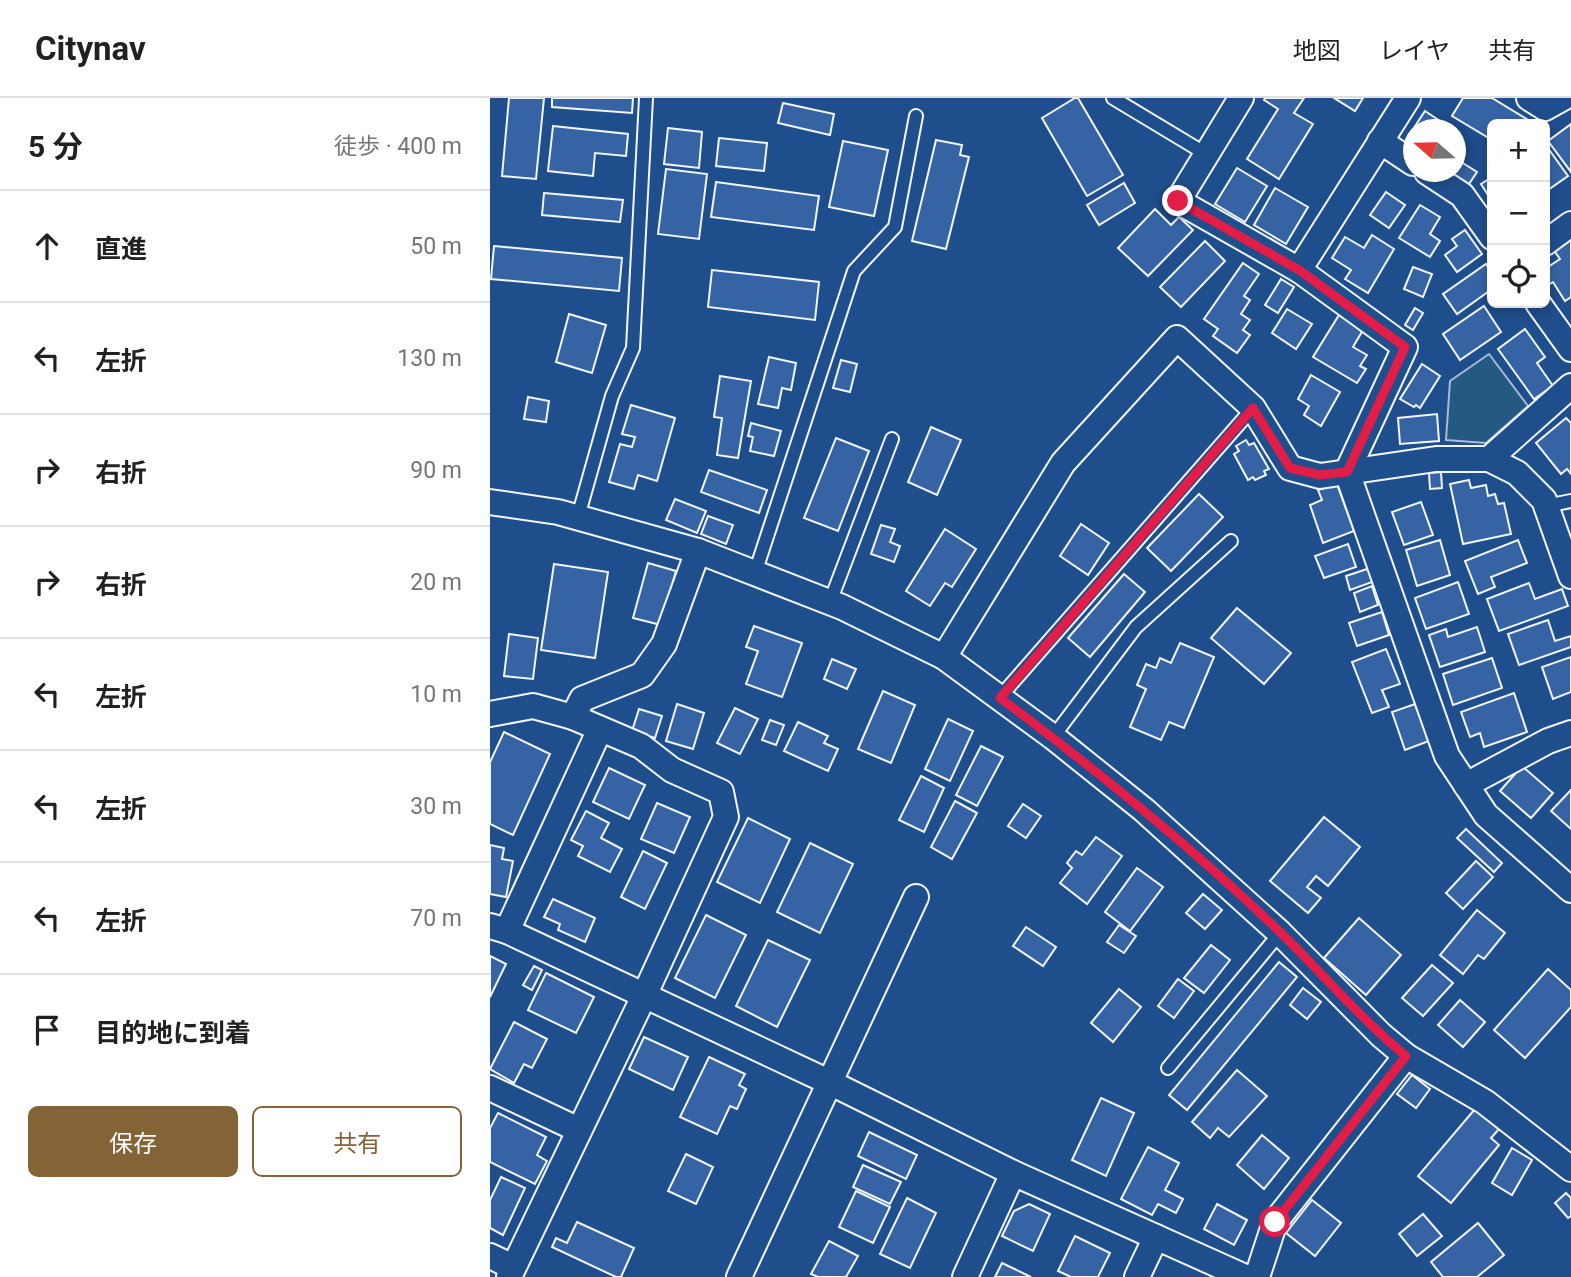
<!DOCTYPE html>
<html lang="ja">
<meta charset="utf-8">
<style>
body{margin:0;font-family:Roboto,"Noto Sans JP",sans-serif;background:#f2f2f2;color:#202124}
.controls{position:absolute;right:21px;top:21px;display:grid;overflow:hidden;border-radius:10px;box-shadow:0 4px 10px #0003}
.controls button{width:63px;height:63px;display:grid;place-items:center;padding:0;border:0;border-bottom:2px solid #e0e0e0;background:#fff;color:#202124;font:35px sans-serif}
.compass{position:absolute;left:913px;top:21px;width:63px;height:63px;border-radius:50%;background:#fff;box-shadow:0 4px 10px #0003;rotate:290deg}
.stop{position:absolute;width:21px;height:21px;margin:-16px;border:5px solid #e11d48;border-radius:50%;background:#fff}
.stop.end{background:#e11d48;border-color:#fff;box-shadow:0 2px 7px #0008}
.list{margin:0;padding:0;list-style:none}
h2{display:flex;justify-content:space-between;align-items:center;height:91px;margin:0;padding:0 28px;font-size:30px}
h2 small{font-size:23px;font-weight:400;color:#757577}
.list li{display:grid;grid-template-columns:46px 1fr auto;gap:21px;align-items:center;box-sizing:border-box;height:112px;padding:0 28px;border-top:2px solid #e0e0e0}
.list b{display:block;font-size:26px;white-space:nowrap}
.list em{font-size:23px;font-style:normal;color:#757577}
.actions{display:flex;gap:14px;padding:21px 28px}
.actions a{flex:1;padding:16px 0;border:2px solid #846436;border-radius:10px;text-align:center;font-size:24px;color:#846436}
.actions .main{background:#846436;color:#fff}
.icon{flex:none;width:38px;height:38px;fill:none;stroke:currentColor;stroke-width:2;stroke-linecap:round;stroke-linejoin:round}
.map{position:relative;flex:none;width:1081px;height:1179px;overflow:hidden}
header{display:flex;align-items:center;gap:42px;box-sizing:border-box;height:98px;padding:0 35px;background:#fff;border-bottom:2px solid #e0e0e0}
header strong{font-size:33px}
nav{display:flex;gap:38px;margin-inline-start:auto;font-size:24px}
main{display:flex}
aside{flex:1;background:#fff}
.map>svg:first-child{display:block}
.green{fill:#245a82;stroke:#a8bbd7;stroke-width:2}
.building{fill:#3563a3;stroke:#f2f6ff;stroke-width:2}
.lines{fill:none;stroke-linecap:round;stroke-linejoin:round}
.lane-casing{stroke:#f2f6ff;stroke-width:16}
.street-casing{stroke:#f2f6ff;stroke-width:28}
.lane{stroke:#1f4e8c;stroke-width:12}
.street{stroke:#1f4e8c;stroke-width:24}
.route{stroke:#e11d48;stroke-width:9}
</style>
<header>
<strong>Citynav</strong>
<nav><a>地図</a><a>レイヤ</a><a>共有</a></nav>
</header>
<main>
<aside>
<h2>5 分<small>徒歩 · 400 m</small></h2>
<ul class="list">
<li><svg class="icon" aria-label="ahead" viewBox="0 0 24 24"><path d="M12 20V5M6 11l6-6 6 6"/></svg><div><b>直進</b></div><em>50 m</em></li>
<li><svg class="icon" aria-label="left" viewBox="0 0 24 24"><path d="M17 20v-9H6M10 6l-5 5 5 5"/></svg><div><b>左折</b></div><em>130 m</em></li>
<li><svg class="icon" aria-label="right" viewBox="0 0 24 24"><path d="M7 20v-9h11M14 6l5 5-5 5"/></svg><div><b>右折</b></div><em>90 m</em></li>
<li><svg class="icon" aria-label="right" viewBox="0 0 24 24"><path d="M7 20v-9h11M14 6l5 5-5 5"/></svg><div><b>右折</b></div><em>20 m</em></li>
<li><svg class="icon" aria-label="left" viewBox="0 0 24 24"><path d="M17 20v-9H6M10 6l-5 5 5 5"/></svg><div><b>左折</b></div><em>10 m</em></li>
<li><svg class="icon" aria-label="left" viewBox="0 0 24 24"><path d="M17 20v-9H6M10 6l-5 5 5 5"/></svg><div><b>左折</b></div><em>30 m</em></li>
<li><svg class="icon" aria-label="left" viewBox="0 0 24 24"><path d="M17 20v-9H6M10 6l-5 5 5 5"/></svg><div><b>左折</b></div><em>70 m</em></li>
<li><svg class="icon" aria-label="arrive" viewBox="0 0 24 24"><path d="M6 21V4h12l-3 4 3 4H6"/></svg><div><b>目的地に到着</b></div></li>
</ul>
<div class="actions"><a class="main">保存</a><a>共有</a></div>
</aside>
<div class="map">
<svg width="1081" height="1179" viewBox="0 0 1081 1179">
<rect width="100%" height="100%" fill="#1f4e8c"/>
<polygon class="green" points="999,256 1038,308 996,345 956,342 960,283"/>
<g class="building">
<polygon points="19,0 54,0 46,81 12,78"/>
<polygon points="62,0 143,0 142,15 62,9"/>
<polygon points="585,0 588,0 633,77 597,98 552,20"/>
<polygon points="775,0 814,0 804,15 823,26 789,81 757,61 788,11 774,2"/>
<polygon points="844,0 873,0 865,13"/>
<polygon points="973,0 1002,0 1040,23 1038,26 1002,26 1002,42 962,18"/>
<polygon points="293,5 344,16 340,37 288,25"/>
<polygon points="935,13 956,27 953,32 923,32 923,47 916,42"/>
<polygon points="1081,26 1081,74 1058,43"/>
<polygon points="63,28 138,36 136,58 105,55 103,78 58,73"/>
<polygon points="178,30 212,34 209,70 174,66"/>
<polygon points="229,40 277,45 274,73 226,68"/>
<polygon points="446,42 472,47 470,57 479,59 456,151 422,143"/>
<polygon points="353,43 398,52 384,118 339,109"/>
<polygon points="1055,46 1078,78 1055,94"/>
<polygon points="965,60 987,74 977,89 953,74 965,74"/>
<polygon points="747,70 777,88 755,124 725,106"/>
<polygon points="176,71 217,76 209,141 168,136"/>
<polygon points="1002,79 1002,103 991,86"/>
<polygon points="226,84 329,98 324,132 221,119"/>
<polygon points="634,85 645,105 609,127 597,107"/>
<polygon points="785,90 818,109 796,146 764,127"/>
<polygon points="896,94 915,107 899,130 880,117"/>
<polygon points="54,95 133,102 130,124 52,117"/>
<polygon points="930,107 950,119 940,136 950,143 940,159 909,140"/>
<polygon points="665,111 681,127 689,119 703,132 658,178 628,150"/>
<polygon points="975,132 992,156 967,174 955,157 967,148 962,141"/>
<polygon points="882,137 904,151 878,195 855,181 861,172 842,160 855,139 874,150"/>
<polygon points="1081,139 1081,199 1075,203 1063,184 1056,188 1055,186 1055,171 1070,161 1063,151"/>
<polygon points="715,143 735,163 691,209 670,189"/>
<polygon points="4,148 132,160 129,193 1,181"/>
<polygon points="753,165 769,176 754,198 760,202 751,216 760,222 753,232 760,237 747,255 723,238 728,231 714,221"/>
<polygon points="996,166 1002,175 1002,191 967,216 953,196"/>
<polygon points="923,169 942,176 933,199 914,191"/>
<polygon points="222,172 329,184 325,222 218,209"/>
<polygon points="791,181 804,189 788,215 775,207"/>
<polygon points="994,208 1011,234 970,262 953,236"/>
<polygon points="925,210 933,215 923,232 915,227"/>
<polygon points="797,211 822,226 806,251 782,235"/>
<polygon points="79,216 116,227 102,275 66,264"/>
<polygon points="849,217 873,232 863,249 877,257 870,268 876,271 867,285 823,259"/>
<polygon points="1035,231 1055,259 1047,265 1063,288 1044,301 1008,251"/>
<polygon points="279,259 306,265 301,292 292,290 288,310 268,306"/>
<polygon points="351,262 367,266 360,294 343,290"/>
<polygon points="932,266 950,278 930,310 926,307 924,309 910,301"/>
<polygon points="821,277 850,294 831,328 814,317 819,308 808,301"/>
<polygon points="230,278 261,283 248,360 227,357 232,320 224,319"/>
<polygon points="38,299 59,303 56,324 34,321"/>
<polygon points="141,307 185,320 167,383 148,377 144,391 119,384 130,346 142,349 145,339 132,336"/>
<polygon points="947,316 949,343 910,346 908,320"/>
<polygon points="1076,320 1081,325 1081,376 1077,371 1071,376 1046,345"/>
<polygon points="261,325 291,333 284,358 260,353 263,339 258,338"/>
<polygon points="441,329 471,342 447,397 418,384"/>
<polygon points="346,340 379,353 348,433 314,420"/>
<polygon points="756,342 759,347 764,345 779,371 774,373 776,377 765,382 763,379 758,382 744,356 749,353 746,348"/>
<polygon points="219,372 277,392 269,415 211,394"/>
<polygon points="951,374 952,390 940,391 939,375"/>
<polygon points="979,382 981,390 996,387 998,398 1005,396 1008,406 1014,405 1021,436 973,446 960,386"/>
<polygon points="847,386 864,433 833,445 820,407 832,402 828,392"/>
<polygon points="709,396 733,419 681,473 657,450"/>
<polygon points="185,401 216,413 207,435 176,422"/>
<polygon points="931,404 943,437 914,447 902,414"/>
<polygon points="218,418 243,427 236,446 211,436"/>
<polygon points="591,426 619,445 598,477 570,458"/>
<polygon points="391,427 405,431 400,444 410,448 404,464 381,456"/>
<polygon points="455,431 486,451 462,489 455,485 440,508 416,493"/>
<polygon points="950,442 960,477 927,488 916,452"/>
<polygon points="1028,442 1037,465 1001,479 1005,489 988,496 975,463"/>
<polygon points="858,446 866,469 834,480 825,458"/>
<polygon points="158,465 186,473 171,527 143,520"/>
<polygon points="64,466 118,474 105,560 51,552"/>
<polygon points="880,470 885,483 860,492 856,478"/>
<polygon points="634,476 655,494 600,559 578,540"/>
<polygon points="968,484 979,516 936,531 925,500"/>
<polygon points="1039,485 1045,501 1072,491 1078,508 1009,533 997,501"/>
<polygon points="882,488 888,507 870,514 864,495"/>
<polygon points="747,510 801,555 774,586 721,540"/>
<polygon points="892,514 899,537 867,548 859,525"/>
<polygon points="1058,522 1065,543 1081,538 1081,549 1029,567 1018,536"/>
<polygon points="264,528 312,545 292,599 256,586 268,553 256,549"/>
<polygon points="987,529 995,554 950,569 939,537 956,531 958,539"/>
<polygon points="19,536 48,540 43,581 14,578"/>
<polygon points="690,545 724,559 694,630 679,624 671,642 640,629 656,591 647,587 656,566 666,570 670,560 681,565"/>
<polygon points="896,551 910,586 892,592 899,609 882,615 862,564"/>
<polygon points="1081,559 1081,594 1063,601 1052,569"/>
<polygon points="1002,560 1012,590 963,607 953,576"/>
<polygon points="342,561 366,571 357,591 334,581"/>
<polygon points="393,593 425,607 401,665 368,651"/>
<polygon points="1024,595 1037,634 994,649 990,635 980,639 971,614"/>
<polygon points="187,606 214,615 203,651 176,643"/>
<polygon points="925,606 939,643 915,652 902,614"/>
<polygon points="245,610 268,621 250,656 227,645"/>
<polygon points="149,611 172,618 165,640 142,633"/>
<polygon points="458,621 483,633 460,683 435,671"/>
<polygon points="280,622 294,627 286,647 272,642"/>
<polygon points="308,624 338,638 334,645 348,651 338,673 294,653"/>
<polygon points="14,634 60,656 23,737 0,726 0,664"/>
<polygon points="491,648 513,659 487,708 466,697"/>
<polygon points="1032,668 1063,695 1041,720 1010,693"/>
<polygon points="119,670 155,687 139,721 103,704"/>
<polygon points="431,678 454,690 434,734 409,722"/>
<polygon points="1081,692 1081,731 1061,713"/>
<polygon points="465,703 487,715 462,761 441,749"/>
<polygon points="167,705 200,719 184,755 151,741"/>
<polygon points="533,706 551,718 536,740 518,728"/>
<polygon points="96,713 119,725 111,740 132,751 120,774 88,758 93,748 81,742"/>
<polygon points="834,719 870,749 838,788 826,778 817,789 831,800 818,815 780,783"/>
<polygon points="258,720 300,741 270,805 227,784"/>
<polygon points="976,731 1012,765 1004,774 967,740"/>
<polygon points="606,739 632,758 597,806 570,785 582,770 577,765 586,753 592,757"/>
<polygon points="320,745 363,766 330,835 287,814"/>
<polygon points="0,747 14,750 12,761 23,763 16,799 0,796"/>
<polygon points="153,753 177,765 155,811 131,799"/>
<polygon points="986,763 1003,779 973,811 956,795"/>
<polygon points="647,770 673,789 640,833 615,814"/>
<polygon points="713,796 732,812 715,831 696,815"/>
<polygon points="63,801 105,820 95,844 68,832 70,826 54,819"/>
<polygon points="987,812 1015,835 994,861 988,857 973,876 950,857"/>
<polygon points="216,817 256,837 225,900 185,880"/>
<polygon points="869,820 911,857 876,897 834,860"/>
<polygon points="629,827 646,838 634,855 617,844"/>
<polygon points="536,829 566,849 553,868 523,848"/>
<polygon points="278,842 320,862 287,929 246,908"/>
<polygon points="721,847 740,862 714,895 694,880"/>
<polygon points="0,858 16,866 0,899"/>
<polygon points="789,864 807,879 697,1012 679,997"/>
<polygon points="942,867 963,885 933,918 912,900"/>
<polygon points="44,868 52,872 42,892 33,887"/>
<polygon points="1058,871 1081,892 1081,909 1035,960 1004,932"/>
<polygon points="56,875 104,899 86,935 38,912"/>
<polygon points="688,881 704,893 684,920 668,908"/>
<polygon points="813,890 831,904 817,921 800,907"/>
<polygon points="629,891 651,909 623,944 601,925"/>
<polygon points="970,902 995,924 973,949 948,927"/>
<polygon points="24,924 57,941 42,970 34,966 24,985 0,971"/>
<polygon points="154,939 198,959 183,992 139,971"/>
<polygon points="219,959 255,976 249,987 256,991 247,1011 240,1008 227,1036 190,1019"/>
<polygon points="747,972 777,998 739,1039 728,1030 720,1040 702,1024"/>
<polygon points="922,977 940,991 926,1010 907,996"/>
<polygon points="611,1000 644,1015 616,1078 582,1062"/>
<polygon points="985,1011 1009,1031 1001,1040 1009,1047 961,1105 928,1078"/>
<polygon points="8,1015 56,1039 47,1057 57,1063 45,1086 0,1064 0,1030"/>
<polygon points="379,1034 427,1057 416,1081 368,1058"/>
<polygon points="772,1037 799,1060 774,1091 747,1067"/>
<polygon points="658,1049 689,1065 675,1092 693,1101 686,1115 668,1106 662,1117 631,1101"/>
<polygon points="1022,1050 1042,1062 1022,1097 1002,1085"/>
<polygon points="196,1056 223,1069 206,1106 178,1093"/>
<polygon points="373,1067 411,1084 400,1106 363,1089"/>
<polygon points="11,1079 35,1090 13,1137 0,1130 0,1102"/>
<polygon points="366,1093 400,1109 383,1145 349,1129"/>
<polygon points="1076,1095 1081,1100 1081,1118 1078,1120 1065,1105"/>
<polygon points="417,1100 446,1115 420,1170 390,1156"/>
<polygon points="822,1102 851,1125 825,1158 796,1135"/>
<polygon points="539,1106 560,1116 543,1153 512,1138 524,1113"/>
<polygon points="727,1106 757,1122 744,1147 714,1131"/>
<polygon points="933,1116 952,1138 927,1158 909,1136"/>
<polygon points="87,1124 144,1150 131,1179 126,1179 62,1149 66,1140 77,1145"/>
<polygon points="988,1125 1014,1157 987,1179 953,1179 941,1164"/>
<polygon points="585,1138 620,1155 608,1179 581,1179 568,1173"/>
<polygon points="339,1143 368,1158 356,1179 328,1179 321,1176"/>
<polygon points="512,1165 541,1179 505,1179"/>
</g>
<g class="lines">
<defs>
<g id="lane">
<polyline points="623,0 716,56"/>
<polyline points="1056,408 1081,403"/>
<polyline points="88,419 122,298 143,250 156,0"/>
<polyline points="265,475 364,173 405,129 426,18"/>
<polyline points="340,504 402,341"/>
<polyline points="510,599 763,310"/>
<polyline points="563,639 646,529 741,443"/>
<polyline points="678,970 790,835"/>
</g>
<g id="street">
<polyline points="751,0 688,103 809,172 915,249 857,374 957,658 996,717 1081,792"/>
<polyline points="1039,0 1055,10 1073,0"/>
<polyline points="890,43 923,65"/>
<polyline points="937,74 972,97 1002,139"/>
<polyline points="1055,145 1081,126"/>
<polyline points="809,172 918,0"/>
<polyline points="1048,205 1081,251"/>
<polyline points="999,361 1027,375 1054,402 1081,478"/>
<polyline points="0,404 68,414 208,453 352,509 454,559 563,639 654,712 790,835 891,937 916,958 995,1004 1081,1071"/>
<polyline points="454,559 573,365 687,240 763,310 800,370 830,378 946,361 999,361 1081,288"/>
<polyline points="0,616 43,608 83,619 151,648 182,672 231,694 236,719 154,898 19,1179"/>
<polyline points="83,619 92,601 152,577 174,546 208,453"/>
<polyline points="976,687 1058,643 1081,635"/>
<polyline points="0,828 17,833 341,985 523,1075 755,1179"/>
<polyline points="17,833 110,631"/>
<polyline points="0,990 89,1032"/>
<polyline points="0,1158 23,1169"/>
<polyline points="249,1179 426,799"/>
<polyline points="475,1179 523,1075"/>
<polyline points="647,1179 666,1139"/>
<polyline points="767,1179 785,1124 916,958"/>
</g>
</defs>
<use href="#lane" class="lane-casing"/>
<use href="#street" class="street-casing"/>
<use href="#lane" class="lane"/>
<use href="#street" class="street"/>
</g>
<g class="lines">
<path class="route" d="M688,103l121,69 106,77 -58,125 -27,3 -30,-7 -37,-60 -253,290c98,73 193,150 281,235 42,41 80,86 125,123l-131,166"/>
</g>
</svg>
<div class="controls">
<button>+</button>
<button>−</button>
<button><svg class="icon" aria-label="locate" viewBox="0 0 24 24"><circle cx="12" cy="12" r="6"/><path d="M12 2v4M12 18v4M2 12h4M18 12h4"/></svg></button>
</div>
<svg class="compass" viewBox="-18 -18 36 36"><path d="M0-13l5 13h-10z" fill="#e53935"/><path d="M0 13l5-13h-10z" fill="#757577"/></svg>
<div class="stop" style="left:785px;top:1124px"></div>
<div class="stop end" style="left:688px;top:103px"></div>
</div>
</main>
